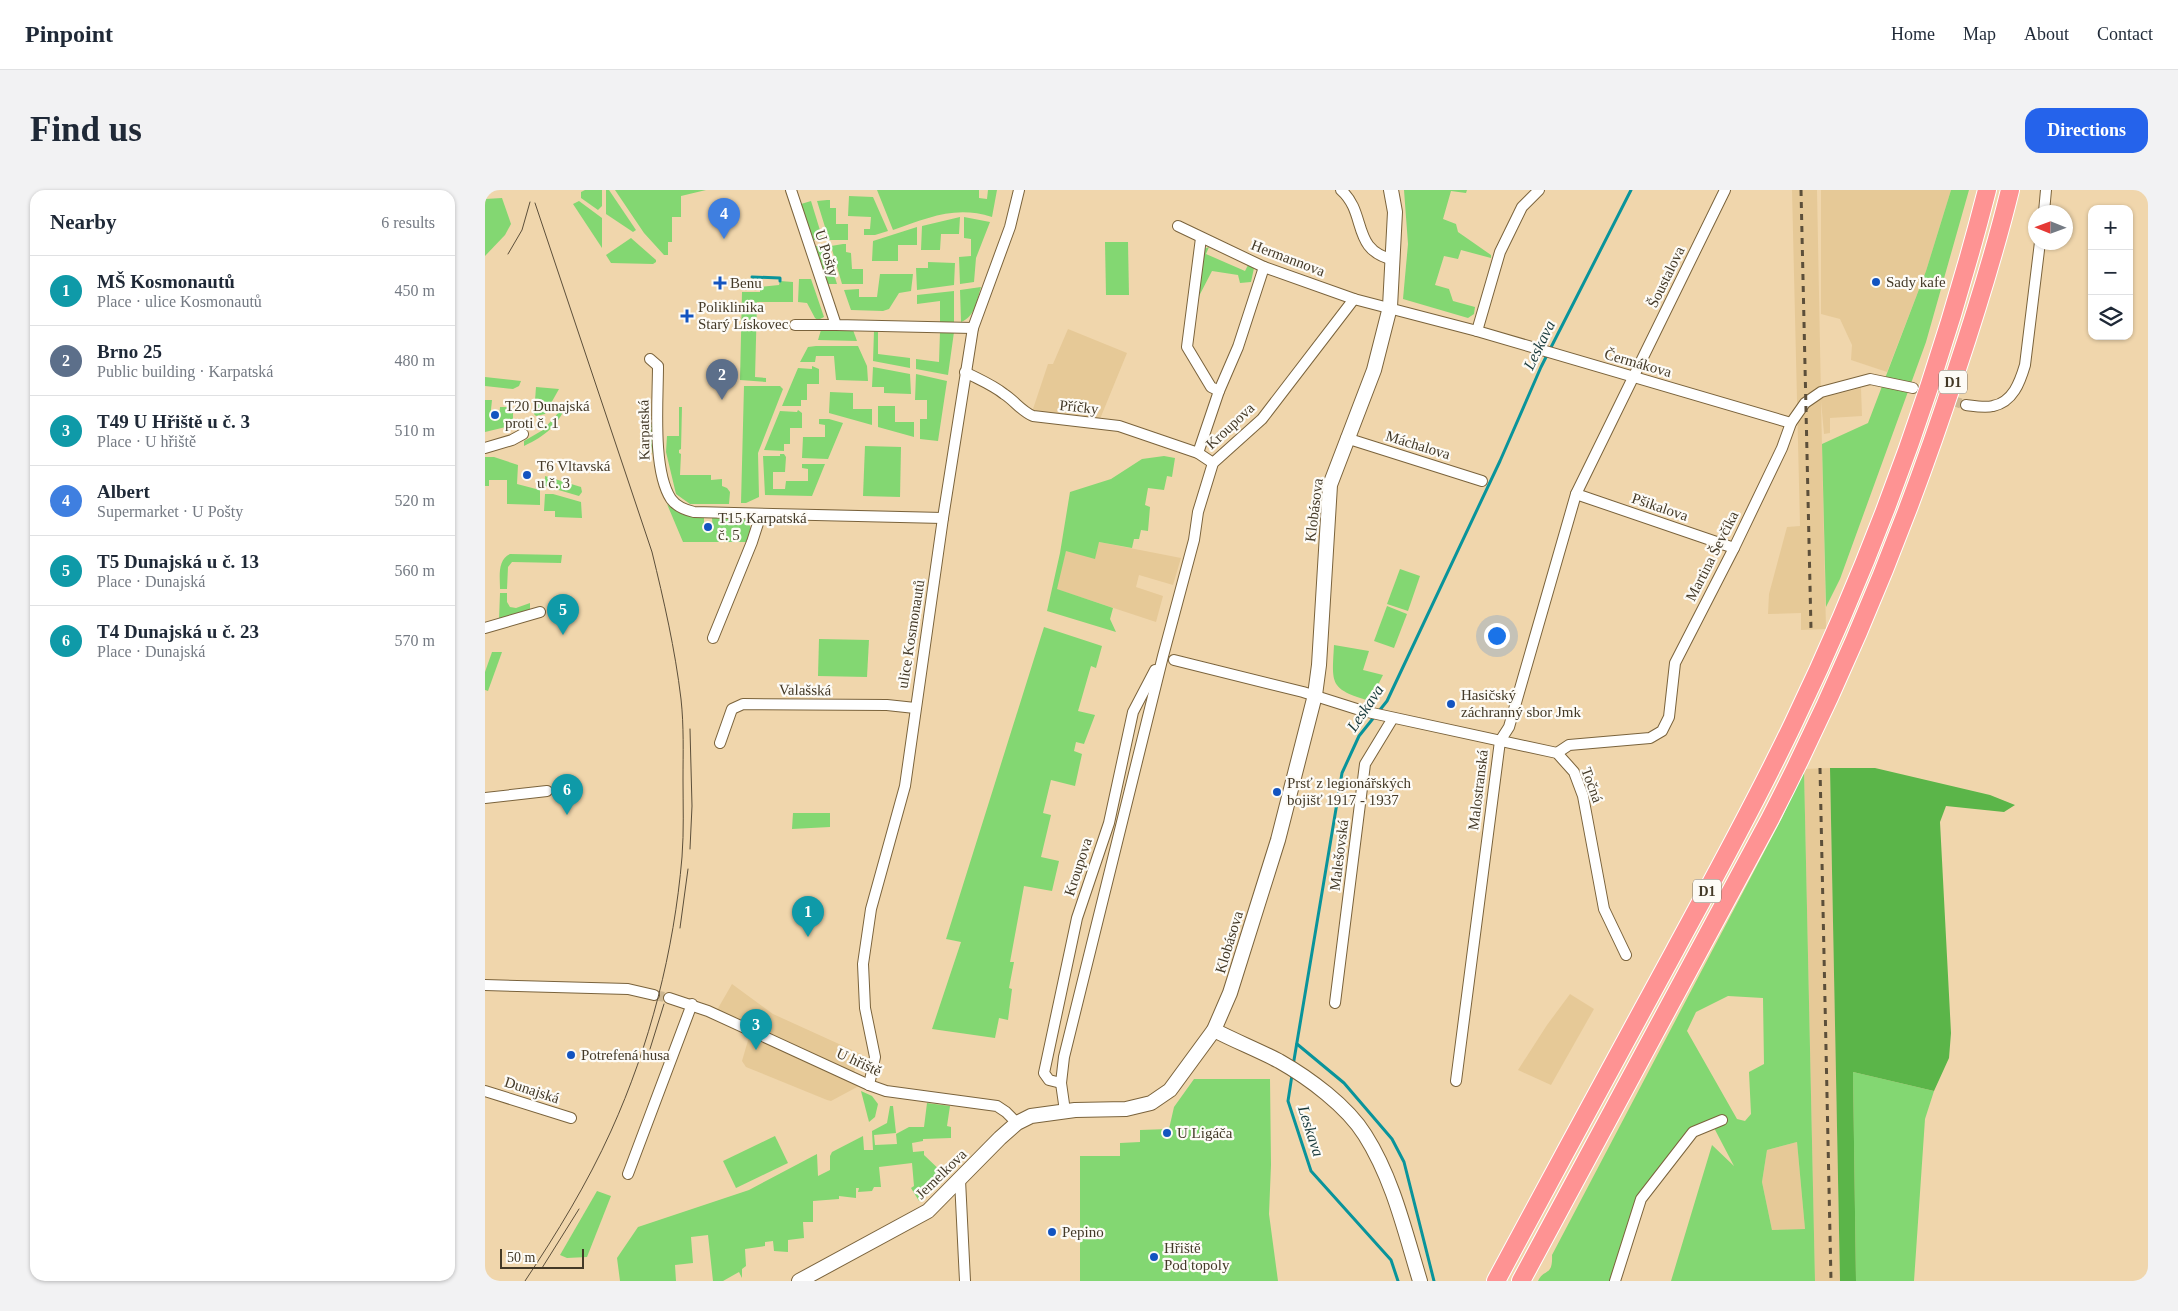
<!DOCTYPE html>
<meta charset="utf-8">
<style>
body{margin:0;font-family:Georgia,serif;background:#f2f2f3;color:#1f2937}
.controls{position:absolute;right:15px;top:15px;display:grid;overflow:hidden;border-radius:10px;box-shadow:0 1px 4px #0004}
.controls button{width:45px;height:45px;display:grid;place-items:center;padding:0;border:0;border-bottom:1px solid #e0e1e3;background:#fff;color:#1f2937;font:25px sans-serif}
.compass{position:absolute;left:1543px;top:15px;width:45px;height:45px;border-radius:50%;background:#fff;box-shadow:0 1px 4px #0004;rotate:271deg}
.scale{position:absolute;left:15px;bottom:12px;width:84px;box-sizing:border-box;padding-left:5px;border:2px solid #433927;border-top:0;font-size:14px;line-height:18px;white-space:nowrap;color:#433927;-webkit-text-stroke:4px #fdfbf6;paint-order:stroke}
.you{position:absolute;left:1011px;top:445px;width:18px;height:18px;margin:-12px;border:4px solid #fff;border-radius:50%;background:#1a73e8;box-shadow:0 0 0 8px #1a73e833}
.badge{display:grid;place-items:center;width:32px;height:32px;border-radius:50%;background:#2563eb;color:#fff;font-size:16px;font-weight:700}
.pin{position:absolute;translate:-50% -41px;filter:drop-shadow(0 1px 2px #0008)}
.pin::after{content:'';position:absolute;top:26px;width:18px;height:15px;background:inherit;clip-path:polygon(0 0,100% 0,50% 100%)}
.list{margin:0;padding:0;list-style:none}
h2{display:flex;justify-content:space-between;align-items:center;height:65px;margin:0;padding:0 20px;font-size:21px}
h2 small{font-size:16px;font-weight:400;color:#747a83}
.list li{display:grid;grid-template-columns:32px 1fr auto;gap:15px;align-items:center;box-sizing:border-box;height:70px;padding:0 20px;border-top:1px solid #e0e1e3}
.list b{display:block;font-size:19px;white-space:nowrap}
.list p{margin:0;font-size:16px;white-space:nowrap;color:#747a83}
.list em{font-size:16px;font-style:normal;color:#747a83}
.icon{flex:none;width:28px;height:28px;fill:none;stroke:currentColor;stroke-width:2;stroke-linecap:round;stroke-linejoin:round}
.map{position:relative;flex:none;width:1663px;height:1091px;overflow:hidden;border-radius:15px}
header{display:flex;align-items:center;gap:30px;box-sizing:border-box;height:70px;padding:0 25px;background:#fff;border-bottom:1px solid #e0e1e3}
header strong{font-size:24px}
nav{display:flex;gap:28px;margin-inline-start:auto;font-size:18px}
.intro{display:flex;align-items:center;justify-content:space-between;box-sizing:border-box;height:120px;padding:0 30px}
h1{margin:0;font-size:35px}
.button{padding:12px 22px;border-radius:15px;background:#2563eb;color:#fff;font-size:18px;font-weight:700}
main{display:flex;gap:30px;padding:0 30px}
aside{flex:1;background:#fff;border-radius:15px;box-shadow:0 1px 4px #0004}
.map>svg:first-child{display:block}
.built{fill:#e6c997}
.green{fill:#83d772;fill-rule:evenodd}
.forest{fill:#5bb549}
.lines{fill:none;stroke-linecap:round;stroke-linejoin:round}
.stream{stroke:#09949b;stroke-width:3}
.street-tunnel{stroke:#cdb791;stroke-width:10;stroke-dasharray:10 5;stroke-linecap:butt}
.street-casing{stroke:#7a633c;stroke-width:12}
.secondary-casing{stroke:#7a633c;stroke-width:16}
.highway-casing{stroke:#fff;stroke-width:20}
.street{stroke:#fff;stroke-width:10}
.secondary{stroke:#fff;stroke-width:14}
.highway{stroke:#fe9393;stroke-width:18}
.tram{stroke:#5c4f3a;stroke-width:1}
.rail{stroke:#5c4f3a;stroke-width:3;stroke-dasharray:6 6;stroke-linecap:butt}
.poi-dot{fill:#1354c0;stroke:#fdfbf6;stroke-width:2}
.labels{text-anchor:middle;dominant-baseline:central;stroke-width:4.5;stroke-linejoin:round;paint-order:stroke}
.shield{fill:#fdfbf6;stroke:#7b7365;stroke-width:1}
.shield-label{font-size:14px;font-weight:bold;fill:#433927}
.street-label{font-size:15px;fill:#433927;stroke:#fdfbf6}
.poi-label{font-size:15px;fill:#433927;stroke:#fdfbf6;text-anchor:start}
.water-label{font-size:16px;font-style:italic;fill:#17393b;stroke:#fdfbf6}
</style>
<header>
<strong>Pinpoint</strong>
<nav><a>Home</a><a>Map</a><a>About</a><a>Contact</a></nav>
</header>
<div class="intro"><h1>Find us</h1><a class="button">Directions</a></div>
<main>
<aside>
<h2>Nearby<small>6 results</small></h2>
<ul class="list">
<li><span class="badge" style="background:#0f9aa8">1</span><div><b>MŠ Kosmonautů</b><p>Place · ulice Kosmonautů</p></div><em>450 m</em></li>
<li><span class="badge" style="background:#5c6f8a">2</span><div><b>Brno 25</b><p>Public building · Karpatská</p></div><em>480 m</em></li>
<li><span class="badge" style="background:#0f9aa8">3</span><div><b>T49 U Hřiště u č. 3</b><p>Place · U hřiště</p></div><em>510 m</em></li>
<li><span class="badge" style="background:#3f7fe0">4</span><div><b>Albert</b><p>Supermarket · U Pošty</p></div><em>520 m</em></li>
<li><span class="badge" style="background:#0f9aa8">5</span><div><b>T5 Dunajská u č. 13</b><p>Place · Dunajská</p></div><em>560 m</em></li>
<li><span class="badge" style="background:#0f9aa8">6</span><div><b>T4 Dunajská u č. 23</b><p>Place · Dunajská</p></div><em>570 m</em></li>
</ul>
</aside>
<div class="map">
<svg width="1663" height="1091" viewBox="0 0 1663 1091">
<rect width="100%" height="100%" fill="#f0d6ac"/>
<g class="built">
<polygon points="1307,0 1332,0 1336,208 1376,198 1377,226 1345,228 1345,243 1339,244 1336,211 1341,439 1316,440 1316,423 1283,424 1284,404 1302,337 1315,336"/>
<polygon points="1336,0 1466,0 1441,81 1402,182 1366,170 1367,155 1355,129 1336,124"/>
<polygon points="583,139 642,163 615,229 595,225 554,223 548,219 563,174 568,174"/>
<polygon points="614,352 696,368 688,395 654,385 651,397 678,406 671,432 571,399 581,360"/>
<polygon points="1345,578 1355,1091 1330,1091 1319,579"/>
<polygon points="247,794 288,824 376,864 369,882 232,820"/>
<polygon points="1085,804 1109,819 1066,895 1033,880 1062,835"/>
<polygon points="264,847 374,896 346,911 342,910 261,877 257,871"/>
<polygon points="1312,952 1320,1039 1287,1040 1277,992 1282,960"/>
</g>
<g class="green">
<polygon points="100,0 117,0 117,16 113,20 96,8 96,2"/>
<polygon points="121,0 124,0 151,40 148,42 121,24"/>
<polygon points="130,0 221,0 196,6 196,27 187,27 187,52 183,52 183,65 179,65 159,43"/>
<path d="M392,0h102v8l8,1 1,-9h9l-5,27c-37,-12 -64,1 -99,13z"/>
<polygon points="919,0 982,0 981,3 966,1 958,29 971,34 973,42 1006,65 1006,68 976,60 973,69 959,66 950,95 964,99 968,111 990,117 989,124 983,128 918,109 923,54"/>
<polygon points="1466,0 1484,0 1441,152 1355,389 1341,417 1337,254 1383,233 1441,81"/>
<polygon points="364,6 388,7 403,41 390,45 379,45 379,39 385,39 386,27 363,26"/>
<polygon points="17,8 26,34 20,45 0,66 0,9"/>
<polygon points="342,10 345,10 345,18 351,18 351,34 363,34 363,50 344,50 332,11"/>
<polygon points="94,11 117,28 117,58 88,14"/>
<polygon points="326,11 338,50 328,50 316,14"/>
<polygon points="475,27 474,44 456,44 455,60 436,60 437,36"/>
<polygon points="479,27 505,32 491,68 489,92 475,94 474,67 486,66 486,49 479,48"/>
<polygon points="432,37 432,55 413,55 413,71 387,71 388,51"/>
<polygon points="146,48 171,70 171,72 168,74 126,73 121,65"/>
<polygon points="620,52 643,52 644,105 621,105"/>
<polygon points="358,54 361,54 361,62 366,63 367,79 378,79 378,94 357,94 346,56"/>
<polygon points="330,56 340,56 352,94 343,94"/>
<polygon points="724,57 721,64 760,81 763,75 769,78 766,92 755,93 753,85 727,81 712,110 719,59"/>
<polygon points="443,72 470,73 469,95 432,100 431,78 443,78"/>
<polygon points="395,84 428,84 426,101 414,103 404,119 398,121 366,120 359,100 374,99 374,107 392,107"/>
<polygon points="314,89 326,89 339,127 333,130 330,128 322,113 313,112"/>
<polygon points="295,91 308,92 308,112 272,112 270,187 281,188 281,192 255,190 257,102 275,102 275,97 294,95"/>
<path d="M496,97c-4,13 -6,30 -20,35l-1,-32z"/>
<polygon points="469,101 469,132 455,132 455,111 432,114 432,105"/>
<polygon points="336,140 368,140 372,151 333,150"/>
<polygon points="389,141 393,142 393,164 425,168 425,178 388,171"/>
<polygon points="455,142 469,142 463,185 431,179 431,169 454,172"/>
<polygon points="331,156 373,156 382,176 383,191 351,190 349,166 331,166 330,172 315,172 323,157"/>
<polygon points="327,176 334,179 334,194 322,194 322,210 316,210 316,216 297,216 313,178 327,179"/>
<polygon points="388,177 425,184 426,204 399,203 399,197 387,197"/>
<polygon points="431,184 462,191 453,251 435,249 435,229 442,229 442,210 430,210"/>
<polygon points="0,187 36,191 34,196 28,199 0,196"/>
<polygon points="259,196 295,196 298,199 273,263 274,307 261,313 256,313"/>
<polygon points="51,197 74,199 60,224 51,226 49,224"/>
<polygon points="345,202 368,203 368,219 387,219 387,235 344,223"/>
<polygon points="0,210 7,210 5,229 14,229 15,217 25,217 28,220 28,231 25,236 0,242"/>
<polygon points="153,210 161,210 161,234 169,234 169,268"/>
<path d="M82,213c-8,22 -22,33 -43,43v-5l19,-11z"/>
<polygon points="194,213 194,217 197,217 196,259 194,260 194,263 196,264 195,285 226,285 226,290 237,289 237,296 242,298 245,302 244,314 205,314 191,304 181,262 182,246 194,246"/>
<polygon points="393,216 410,216 410,232 429,232 429,247 393,237"/>
<polygon points="313,220 317,223 317,238 305,238 305,254 299,254 299,261 279,260 295,221 312,222"/>
<polygon points="334,229 344,229 358,233 343,269 317,268 318,247 340,247 340,235 334,234"/>
<polygon points="380,256 416,257 415,307 378,306"/>
<polygon points="295,264 299,264 301,267 300,282 288,282 288,299 300,299 301,291 323,291 323,279 317,278 317,274 340,274 327,306 280,305 278,266 295,266"/>
<polygon points="679,266 690,268 687,287 682,286 679,300 663,298 660,315 665,317 663,341 656,340 654,349 649,349 647,358 614,352 610,369 581,361 572,399 628,418 625,429 631,442 562,421 575,363 585,302 626,289 657,269"/>
<polygon points="0,267 9,267 33,275 32,294 55,300 55,315 22,314 22,290 4,290 4,296 0,296"/>
<polygon points="60,286 96,297 97,302 94,306 60,296"/>
<polygon points="60,304 68,304 96,312 97,328 70,327 70,321 59,321"/>
<path d="M182,314c12,11 21,13 37,14v13h9l-1,-13 32,1c10,6 6,13 3,23h-64z"/>
<path d="M25,364l52,1 -1,8 -49,-1 -4,5 -1,22h-7c0,-12 -3,-29 10,-35z"/>
<polygon points="915,379 935,386 923,421 902,414"/>
<polygon points="15,403 22,403 22,412 25,417 31,418 45,413 45,419 14,430"/>
<polygon points="902,416 922,424 909,458 889,451"/>
<polygon points="559,437 617,456 611,478 606,476 593,521 610,525 599,554 591,552 589,561 597,564 590,596 566,590 558,623 566,625 556,667 574,671 567,701 539,696 525,772 529,772 524,798 527,799 523,830 514,828 510,848 447,839 476,752 461,749"/>
<polygon points="334,449 384,450 382,487 333,486"/>
<path d="M849,455l35,6 -6,19 20,5 -13,26c-41,-12 -38,-17 -36,-56z"/>
<polygon points="7,462 17,462 3,501 0,500 0,482"/>
<path d="M1319,579l11,512h-144l41,-136 22,21 -22,-42 -19,8 -52,67 -26,82h-77c6,-13 15,-4 14,-26l230,-437zM1243,806l35,2 1,66 -15,8 2,42 -6,7 -8,-2 -50,-88 9,-19zM1312,952l8,87 -33,1 -10,-48 5,-32z"/>
<polygon points="308,623 345,623 345,637 307,639"/>
<polygon points="1368,882 1449,901 1440,929 1429,1091 1371,1091"/>
<polygon points="709,889 785,889 786,975 784,1024 793,1091 595,1091 595,966 635,966 635,953 655,952 655,940 684,939 689,917"/>
<polygon points="376,901 387,906 393,914 390,927 384,932"/>
<polygon points="442,913 465,916 462,936 466,937 466,948 438,949 438,951 427,953 428,962 439,961 439,965 460,985 434,1011 426,998 429,996 427,973 394,977 396,997 389,997 387,1001 373,1002 374,998 371,998 371,1008 354,1006 354,1009 328,1011 328,1032 318,1032 319,1048 303,1050 303,1062 289,1061 288,1051 280,1052 280,1056 260,1059 261,1076 257,1079 257,1088 254,1082 238,1091 228,1091 223,1045 206,1047 208,1073 190,1075 191,1091 135,1091 132,1068 153,1037 264,1000 332,964 333,986 345,980 345,966 347,962 378,946 379,960 388,960 387,941 402,933 405,916 408,916 411,943 389,945 390,955 412,954 411,944 424,937 439,937"/>
<polygon points="290,946 303,973 251,998 238,971"/>
<polygon points="112,1001 126,1006 102,1067 82,1068 75,1065"/>
</g>
<polygon class="forest" points="1345,578 1390,578 1505,605 1530,615 1519,622 1461,616 1455,632 1466,843 1464,868 1449,901 1368,882 1371,1091 1355,1091"/>
<g class="lines">
<g class="stream">
<polyline points="267,87 295,88 295,91"/>
<polyline points="812,854 859,893 907,949 919,972 949,1091"/>
<polyline points="808,876 857,583 874,546 902,511 1015,271 1056,177 1146,0"/>
<polyline points="807,885 803,911 826,981 906,1070 913,1091"/>
</g>
<g class="street-tunnel">
<polyline points="1438,201 1481,215"/>
<polyline points="169,805 184,808"/>
</g>
<defs>
<g id="street">
<polyline points="306,0 351,135 488,138"/>
<path d="M856,0c27,24 9,60 53,70"/>
<polyline points="1559,22 1561,0"/>
<polyline points="693,36 779,77 869,109 992,141 1306,233"/>
<polyline points="716,48 702,157 726,197 734,201"/>
<polyline points="310,135 351,135"/>
<polyline points="992,141 1015,62 1037,17 1054,0"/>
<path d="M165,169l8,7c0,35 -6,104 13,133 5,7 14,11 23,13l249,6"/>
<path d="M480,182c13,7 28,13 39,22 11,7 17,17 29,22l86,10 79,27 15,10"/>
<path d="M1481,215c8,1 19,3 27,1 20,-4 27,-24 32,-41l15,-123"/>
<polyline points="861,248 997,291"/>
<polyline points="0,258 27,250 38,244"/>
<polyline points="713,263 734,201 753,157 779,77"/>
<polyline points="1091,304 1249,358"/>
<polyline points="0,438 55,422"/>
<polyline points="228,448 267,352 276,324"/>
<polyline points="689,470 818,502 878,521 1072,563 1089,582 1098,606 1119,719 1141,765"/>
<polyline points="235,553 247,519 258,514 402,515 430,518"/>
<polyline points="1072,563 1084,555 1165,548 1177,541 1184,527 1190,473 1249,358 1297,258 1306,233 1320,213 1336,202 1385,189 1428,198"/>
<polyline points="0,608 62,601"/>
<polyline points="0,795 143,799 169,805"/>
<polyline points="184,808 223,821 384,895 401,901 512,916 521,922 532,933"/>
<polyline points="850,813 880,574 908,528"/>
<polyline points="971,891 1015,551 1024,537 1091,304 1240,0"/>
<polyline points="576,893 564,890 559,883 592,728 624,633 648,522 670,480"/>
<polyline points="384,895 390,867 380,818 378,774 386,719 420,596 458,328 488,138 525,37 534,0"/>
<polyline points="0,901 86,928"/>
<polyline points="580,921 576,893 579,867 678,466 709,350 713,322 728,273 777,229 869,109"/>
<polyline points="143,984 207,814"/>
<polyline points="475,990 480,1091"/>
<polyline points="1130,1091 1156,1009 1208,942 1237,930"/>
</g>
<g id="secondary">
<path d="M729,840c21,11 44,20 65,31 30,17 68,45 86,74 28,44 40,97 55,146"/>
<polyline points="314,1091 443,1021 515,948 532,933 546,926 590,920 641,919 666,913 685,900 729,840 745,803 793,650 830,505 834,475 845,295 889,180 905,117 910,22 906,0"/>
</g>
<g id="highway">
<path d="M1011,1091c59,-110 118,-219 178,-329 41,-76 83,-152 120,-230 82,-171 146,-349 193,-532"/>
<path d="M1036,1091l249,-462c74,-144 136,-293 186,-447 20,-60 39,-121 54,-182"/>
</g>
</defs>
<use href="#street" class="street-casing"/>
<use href="#secondary" class="secondary-casing"/>
<use href="#highway" class="highway-casing"/>
<use href="#street" class="street"/>
<use href="#secondary" class="secondary"/>
<use href="#highway" class="highway"/>
<g class="tram">
<polyline points="23,64 37,40 45,12"/>
<polyline points="205,539 207,616 205,659"/>
<polyline points="195,738 203,679"/>
<polyline points="165,859 179,814"/>
<polyline points="57,1078 94,1019"/>
<path d="M40,1091c32,-48 62,-97 86,-150 39,-86 63,-180 71,-274 2,-26 1,-52 1,-77 0,-27 1,-54 -2,-81 -6,-50 -17,-98 -29,-147l-117,-349"/>
</g>
<g class="rail">
<polyline points="1316,0 1326,439"/>
<polyline points="1335,578 1346,1091"/>
</g>
</g>
<g class="poi-dot">
<circle cx="1391" cy="92" r="5"/>
<path d="M232.5 85.5h5v5h5v5h-5v5h-5v-5h-5v-5h5z"/>
<path d="M199.5 118.5h5v5h5v5h-5v5h-5v-5h-5v-5h5z"/>
<circle cx="10" cy="225" r="5"/>
<circle cx="42" cy="285" r="5"/>
<circle cx="223" cy="337" r="5"/>
<circle cx="966" cy="514" r="5"/>
<circle cx="792" cy="602" r="5"/>
<circle cx="86" cy="865" r="5"/>
<circle cx="682" cy="943" r="5"/>
<circle cx="567" cy="1042" r="5"/>
<circle cx="669" cy="1067" r="5"/>
</g>
<g class="labels">
<g class="shield">
<rect x="1454" y="180.5" width="28" height="23" rx="4"/>
<rect x="1208" y="689.5" width="28" height="23" rx="4"/>
</g>
<g class="shield-label">
<text x="1468" y="192">D1</text>
<text x="1222" y="701">D1</text>
</g>
<g class="street-label">
<text transform="translate(342 63) rotate(72)">U Pošty</text>
<text transform="translate(803 68) rotate(21)">Hermannova</text>
<text transform="translate(1181 87) rotate(-64)">Šoustalova</text>
<text transform="translate(1153 173) rotate(16)">Čermákova</text>
<text transform="translate(594 217) rotate(6)">Příčky</text>
<text transform="translate(745 236) rotate(-43)">Kroupova</text>
<text transform="translate(159 240) rotate(-91)">Karpatská</text>
<text transform="translate(933 255) rotate(17)">Máchalova</text>
<text transform="translate(1175 317) rotate(19)">Pšikalova</text>
<text transform="translate(829 320) rotate(-83)">Klobásova</text>
<text transform="translate(1227 366) rotate(-63)">Martina Ševčíka</text>
<text transform="translate(426 444) rotate(-81)">ulice Kosmonautů</text>
<text transform="translate(320 500) rotate(1)">Valašská</text>
<text transform="translate(1107 595) rotate(70)">Točná</text>
<text transform="translate(993 600) rotate(-83)">Malostranská</text>
<text transform="translate(854 665) rotate(-83)">Malešovská</text>
<text transform="translate(593 677) rotate(-72)">Kroupova</text>
<text transform="translate(744 752) rotate(-73)">Klobásova</text>
<text transform="translate(374 872) rotate(25)">U hřiště</text>
<text transform="translate(47 900) rotate(18)">Dunajská</text>
<text transform="translate(456 984) rotate(-44)">Jemelkova</text>
</g>
<g class="poi-label">
<text x="1401" y="92">Sady kafe</text>
<text x="245" y="93">Benu</text>
<text x="213" y="117">Poliklinika<tspan x="213" dy="17">Starý Lískovec</tspan></text>
<text x="20" y="216">T20 Dunajská<tspan x="20" dy="17">proti č. 1</tspan></text>
<text x="52" y="276">T6 Vltavská<tspan x="52" dy="17">u č. 3</tspan></text>
<text x="233" y="328">T15 Karpatská<tspan x="233" dy="17">č. 5</tspan></text>
<text x="976" y="505">Hasičský<tspan x="976" dy="17">záchranný sbor Jmk</tspan></text>
<text x="802" y="593">Prsť z legionářských<tspan x="802" dy="17">bojišť 1917 - 1937</tspan></text>
<text x="96" y="865">Potrefená husa</text>
<text x="692" y="943">U Ligáča</text>
<text x="577" y="1042">Pepino</text>
<text x="679" y="1058">Hřiště<tspan x="679" dy="17">Pod topoly</tspan></text>
</g>
<g class="water-label">
<text transform="translate(1054 155) rotate(-64)">Leskava</text>
<text transform="translate(880 518) rotate(-56)">Leskava</text>
<text transform="translate(826 941) rotate(72)">Leskava</text>
</g>
</g>
</svg>
<div class="controls">
<button>+</button>
<button>−</button>
<button><svg class="icon" aria-label="layers" viewBox="0 0 24 24"><path d="M12 4l9 5-9 5-9-5zM3 14l9 5 9-5"/></svg></button>
</div>
<svg class="compass" viewBox="-18 -18 36 36"><path d="M0-13l5 13h-10z" fill="#e53935"/><path d="M0 13l5-13h-10z" fill="#747a83"/></svg>
<div class="scale">50 m</div>
<div class="you"></div>
<div class="pin badge" style="left:323px;top:747px;background:#0f9aa8">1</div>
<div class="pin badge" style="left:237px;top:210px;background:#5c6f8a">2</div>
<div class="pin badge" style="left:271px;top:860px;background:#0f9aa8">3</div>
<div class="pin badge" style="left:239px;top:49px;background:#3f7fe0">4</div>
<div class="pin badge" style="left:78px;top:445px;background:#0f9aa8">5</div>
<div class="pin badge" style="left:82px;top:625px;background:#0f9aa8">6</div>
</div>
</main>
